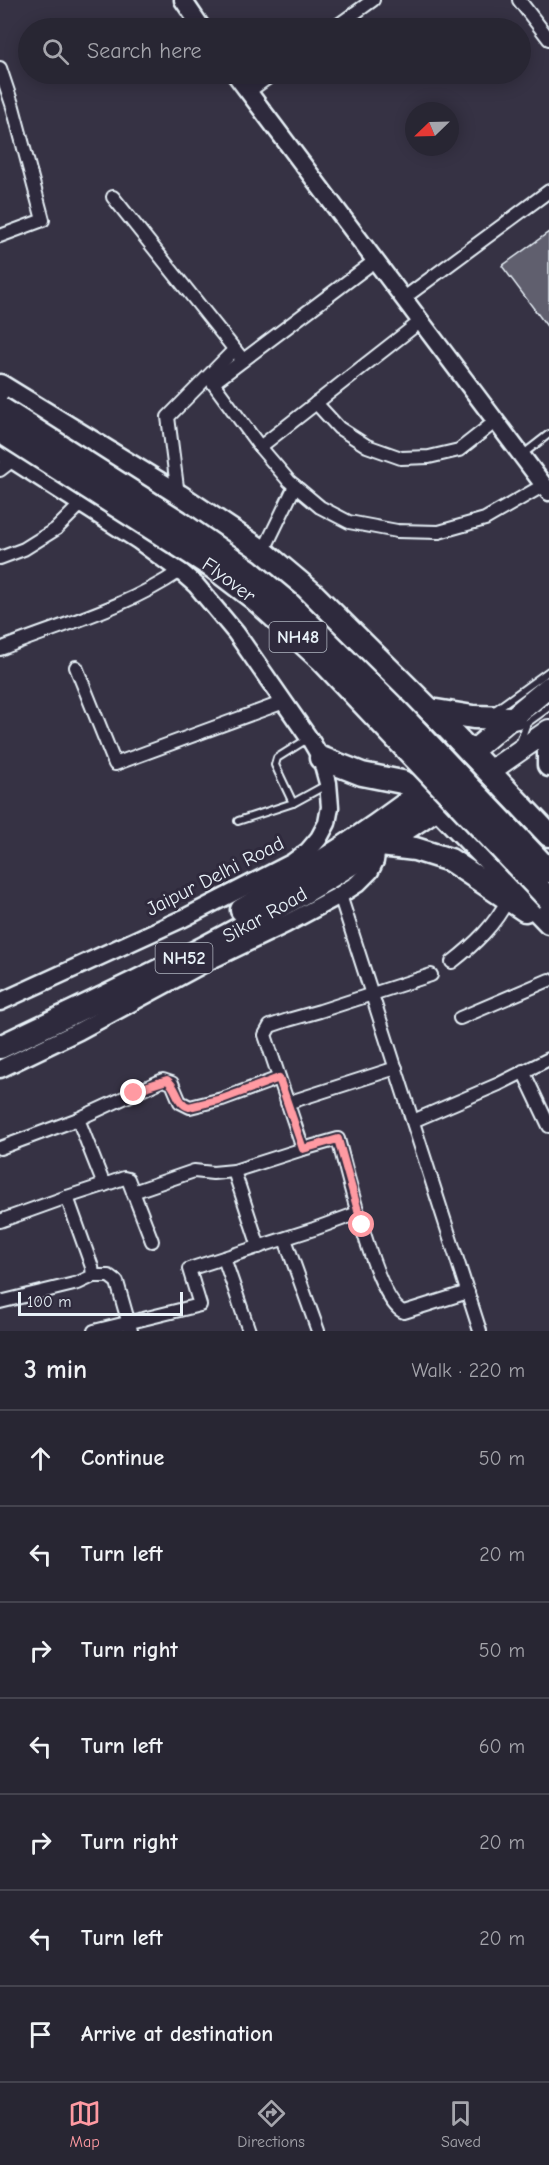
<!DOCTYPE html>
<meta charset="utf-8">
<style>
body{margin:0;font-family:"Comic Neue",sans-serif;background:#302e3b;color:#f1f3f6}
.compass{position:absolute;left:405px;top:102px;width:54px;height:54px;border-radius:50%;background:#282633;box-shadow:0 3px 15px #0003;rotate:247deg}
.scale{position:absolute;left:18px;bottom:15px;width:165px;box-sizing:border-box;padding-left:6px;border:3px solid #e8f1f8;border-top:0;font-size:16px;line-height:21px;white-space:nowrap;color:#e8f1f8;-webkit-text-stroke:4px #2f2a3d;paint-order:stroke}
.stop{position:absolute;width:18px;height:18px;margin:-14px;border:4px solid #ff9aa2;border-radius:50%;background:#fff}
.stop.end{background:#ff9aa2;border-color:#fff;box-shadow:0 2px 6px #0008}
.list{margin:0;padding:0;list-style:none}
h2{display:flex;justify-content:space-between;align-items:center;height:78px;margin:0;padding:0 24px;font-size:26px}
h2 small{font-size:20px;font-weight:400;color:#a5a5ac}
.list li{display:grid;grid-template-columns:39px 1fr auto;gap:18px;align-items:center;box-sizing:border-box;height:96px;padding:0 24px;border-top:2px solid #44434e}
.list b{display:block;font-size:22px;white-space:nowrap}
.list em{font-size:20px;font-style:normal;color:#a5a5ac}
.icon{flex:none;width:33px;height:33px;fill:none;stroke:currentColor;stroke-width:2;stroke-linecap:round;stroke-linejoin:round}
.map{position:relative;flex:none;width:549px;height:1331px;overflow:hidden}
.search{position:absolute;background:#282633;box-shadow:0 3px 15px #0003;left:18px;right:18px;top:18px;height:66px;display:flex;align-items:center;gap:15px;box-sizing:border-box;padding:0 21px;border-radius:33px;color:#a5a5ac;font-size:22px}
.sheet{height:750px;background:#282633}
nav{display:flex;justify-content:space-around;align-items:center;box-sizing:border-box;height:84px;border-top:2px solid #44434e;background:#282633;font-size:16px;color:#a5a5ac}
nav a{display:grid;justify-items:center;gap:3px}
nav .on{color:#ff9aa2}
.map>svg:first-child{display:block}
.building{fill:#605e6e;stroke:#e8f1f8;stroke-width:1.5;filter:url(#shadow)}
.lines{fill:none;stroke-linecap:round;stroke-linejoin:round}
.lane-casing{stroke:#e8f1f8;stroke-width:10}
.street-casing{stroke:#e8f1f8;stroke-width:16}
.secondary-casing{stroke:#e8f1f8;stroke-width:21}
.primary-casing{stroke:#e8f1f8;stroke-width:24}
.highway-casing{stroke:#e8f1f8;stroke-width:27}
.lane{stroke:#2f2a3d;stroke-width:6}
.street{stroke:#2f2a3d;stroke-width:12}
.secondary{stroke:#2f2a3d;stroke-width:16}
.primary{stroke:#2f2a3d;stroke-width:20}
.highway{stroke:#2f2a3d;stroke-width:22}
.highway-bridge-casing{stroke:#e8f1f8;stroke-width:27;stroke-linecap:butt}
.highway-bridge{stroke:#2f2a3d;stroke-width:22}
.route{stroke:#ff9aa2;stroke-width:8}
.labels{text-anchor:middle;dominant-baseline:central;stroke-width:6;stroke-linejoin:round;paint-order:stroke}
.shield{fill:#2f2a3d;stroke:#b0b5c0;stroke-width:1.5}
.shield-label{font-size:18px;font-weight:bold;fill:#e8f1f8}
.street-label{font-size:20px;fill:#e8f1f8;stroke:#2f2a3d}
</style>
<div class="map">
<svg width="549" height="1331" viewBox="0 0 549 1331">
<defs>
<filter id="shadow"><feDropShadow dx="5" dy="5" stdDeviation="0" flood-color="#0009"/></filter>
</defs>
<rect width="100%" height="100%" fill="#363244"/>
<filter id="ink" filterUnits="userSpaceOnUse"><feTurbulence type="fractalNoise" baseFrequency=".0167" numOctaves="2"/><feDisplacementMap in="SourceGraphic" scale="12" xChannelSelector="R" yChannelSelector="G"/><feConvolveMatrix kernelMatrix="1 2 1 2 8 2 1 2 1" color-interpolation-filters="sRGB"/></filter>
<g filter="url(#ink)">
<polygon class="building" points="549,232 549,329 502,266"/>
<g class="lines">
<defs>
<g id="lane">
<polyline points="522,455 549,434"/>
<polyline points="495,710 549,671"/>
<polyline points="513,726 527,723 549,707"/>
<polyline points="520,742 527,723"/>
<polyline points="293,803 275,765 277,758 309,738"/>
<polyline points="238,821 293,803 326,785"/>
</g>
<g id="street">
<polyline points="519,0 549,39"/>
<polyline points="334,28 373,0"/>
<polyline points="0,68 13,107 43,220 0,236"/>
<polyline points="248,92 273,74"/>
<polyline points="113,197 243,360"/>
<polyline points="376,260 213,383 260,447 421,321"/>
<polyline points="404,298 549,191"/>
<polyline points="316,403 339,428 367,446 401,458 429,457 459,450 496,421"/>
<polyline points="260,447 289,481 320,507 349,522 397,531 439,532 485,519 544,485"/>
<polyline points="0,470 13,460"/>
<polyline points="178,495 168,417 234,350"/>
<polyline points="263,552 295,486"/>
<polyline points="0,558 24,549 56,529 81,504"/>
<path d="M0,649c60,-24 126,-41 180,-78"/>
<polyline points="76,667 115,764 284,702"/>
<polyline points="340,895 480,1331"/>
<path d="M452,962c23,-18 43,-37 56,-63"/>
<path d="M431,975l-111,36 -32,9 -18,6 -5,9 38,114 35,-10c8,29 39,165 66,173l64,-20"/>
<polyline points="460,1018 549,980"/>
<polyline points="523,1071 549,1126"/>
<polyline points="279,1078 222,1099 190,1107 180,1102 172,1083 163,1080 78,1119 104,1185 124,1178 128,1179 133,1192 194,1171 213,1173 234,1171 303,1149"/>
<polyline points="287,1103 396,1068"/>
<polyline points="413,1121 499,1084 549,1059"/>
<polyline points="0,1148 78,1119"/>
<polyline points="234,1171 259,1247"/>
<polyline points="133,1192 152,1241"/>
<polyline points="0,1221 67,1197"/>
<polyline points="285,1239 318,1331"/>
<polyline points="224,1258 249,1331"/>
<polyline points="93,1276 109,1276 117,1282 131,1331"/>
<polyline points="0,1302 78,1283 93,1276 92,1267 67,1197 104,1185"/>
<polyline points="94,1331 200,1305 189,1269 314,1229 358,1213"/>
</g>
<g id="secondary">
<polyline points="183,0 202,28"/>
<polyline points="235,74 549,492"/>
<polyline points="0,452 139,541 180,571 196,585 236,633 311,741 321,758 328,783 330,807 327,823 319,838 308,851 293,862 184,918 0,1002"/>
<polyline points="0,1069 79,1031 209,961 286,924 340,895 357,884 370,871 375,861 377,847"/>
</g>
<g id="primary">
<polyline points="470,753 549,687"/>
<polyline points="489,772 549,730"/>
</g>
<g id="highway">
<polyline points="0,386 179,496 263,552 313,594 439,719 549,835"/>
<polyline points="430,710 473,717 511,718"/>
<polyline points="549,740 549,765"/>
<polyline points="321,758 362,774 402,782 423,792 549,922"/>
<polyline points="381,845 415,849 450,860 525,910"/>
<path d="M242,910c72,-42 144,-87 208,-141"/>
<path id="s1" d="M0,1047c68,-33 137,-64 204,-99 91,-48 179,-102 263,-161"/>
</g>
</defs>
<use href="#lane" class="lane-casing"/>
<use href="#street" class="street-casing"/>
<use href="#secondary" class="secondary-casing"/>
<use href="#primary" class="primary-casing"/>
<use href="#highway" class="highway-casing"/>
<use href="#lane" class="lane"/>
<use href="#street" class="street"/>
<use href="#secondary" class="secondary"/>
<use href="#primary" class="primary"/>
<use href="#highway" class="highway"/>
<defs>
<g id="highway-bridge">
<polyline points="0,408 179,522 248,570 289,604 399,713 549,871"/>
<path id="s2" d="M0,431l213,136 42,32 66,60 228,240"/>
</g>
</defs>
<use href="#highway-bridge" class="highway-bridge-casing"/>
<use href="#highway-bridge" class="highway-bridge"/>
</g>
</g>
<g class="lines" filter="url(#ink)">
<path class="route" d="M134,1093l14,-7 19,-6c11,8 9,23 22,27l33,-8 57,-21 24,71 35,-10 24,86"/>
</g>
<g class="labels">
<g class="shield">
<rect x="269.5" y="622" width="57" height="30" rx="4.5"/>
<rect x="155.5" y="943" width="57" height="30" rx="4.5"/>
</g>
<g class="shield-label">
<text x="298" y="637">NH48</text>
<text x="184" y="958">NH52</text>
</g>
<g class="street-label">
<text stroke="none"><textPath href="#s2" startOffset="273">Flyover</textPath></text>
<text transform="translate(215 876) rotate(-27)">Jaipur Delhi Road</text>
<text stroke="none"><textPath href="#s1" startOffset="296">Sikar Road</textPath></text>
</g>
</g>
</svg>
<svg class="compass" viewBox="-18 -18 36 36"><path d="M0-13l5 13h-10z" fill="#e53935"/><path d="M0 13l5-13h-10z" fill="#a5a5ac"/></svg>
<div class="scale">100 m</div>
<div class="stop" style="left:362px;top:1225px"></div>
<div class="stop end" style="left:134px;top:1093px"></div>
<div class="search"><svg class="icon" aria-label="search" viewBox="0 0 24 24"><circle cx="10" cy="10" r="6"/><path d="M15 15l6 6"/></svg>Search here</div>
</div>
<section class="sheet">
<h2>3 min<small>Walk · 220 m</small></h2>
<ul class="list">
<li><svg class="icon" aria-label="ahead" viewBox="0 0 24 24"><path d="M12 20V5M6 11l6-6 6 6"/></svg><div><b>Continue</b></div><em>50 m</em></li>
<li><svg class="icon" aria-label="left" viewBox="0 0 24 24"><path d="M17 20v-9H6M10 6l-5 5 5 5"/></svg><div><b>Turn left</b></div><em>20 m</em></li>
<li><svg class="icon" aria-label="right" viewBox="0 0 24 24"><path d="M7 20v-9h11M14 6l5 5-5 5"/></svg><div><b>Turn right</b></div><em>50 m</em></li>
<li><svg class="icon" aria-label="left" viewBox="0 0 24 24"><path d="M17 20v-9H6M10 6l-5 5 5 5"/></svg><div><b>Turn left</b></div><em>60 m</em></li>
<li><svg class="icon" aria-label="right" viewBox="0 0 24 24"><path d="M7 20v-9h11M14 6l5 5-5 5"/></svg><div><b>Turn right</b></div><em>20 m</em></li>
<li><svg class="icon" aria-label="left" viewBox="0 0 24 24"><path d="M17 20v-9H6M10 6l-5 5 5 5"/></svg><div><b>Turn left</b></div><em>20 m</em></li>
<li><svg class="icon" aria-label="arrive" viewBox="0 0 24 24"><path d="M6 21V4h12l-3 4 3 4H6"/></svg><div><b>Arrive at destination</b></div></li>
</ul>
</section>
<nav>
<a class="on"><svg class="icon" aria-label="map" viewBox="0 0 24 24"><path d="M3 6l6-2 6 2 6-2v14l-6 2-6-2-6 2zM9 4v14M15 6v14"/></svg>Map</a>
<a><svg class="icon" aria-label="directions" viewBox="0 0 24 24"><path d="M12 3l9 9-9 9-9-9zM9 14v-3h6M13 9l2 2-2 2"/></svg>Directions</a>
<a><svg class="icon" aria-label="saved" viewBox="0 0 24 24"><path d="M7 4h10v16l-5-4-5 4z"/></svg>Saved</a>
</nav>
